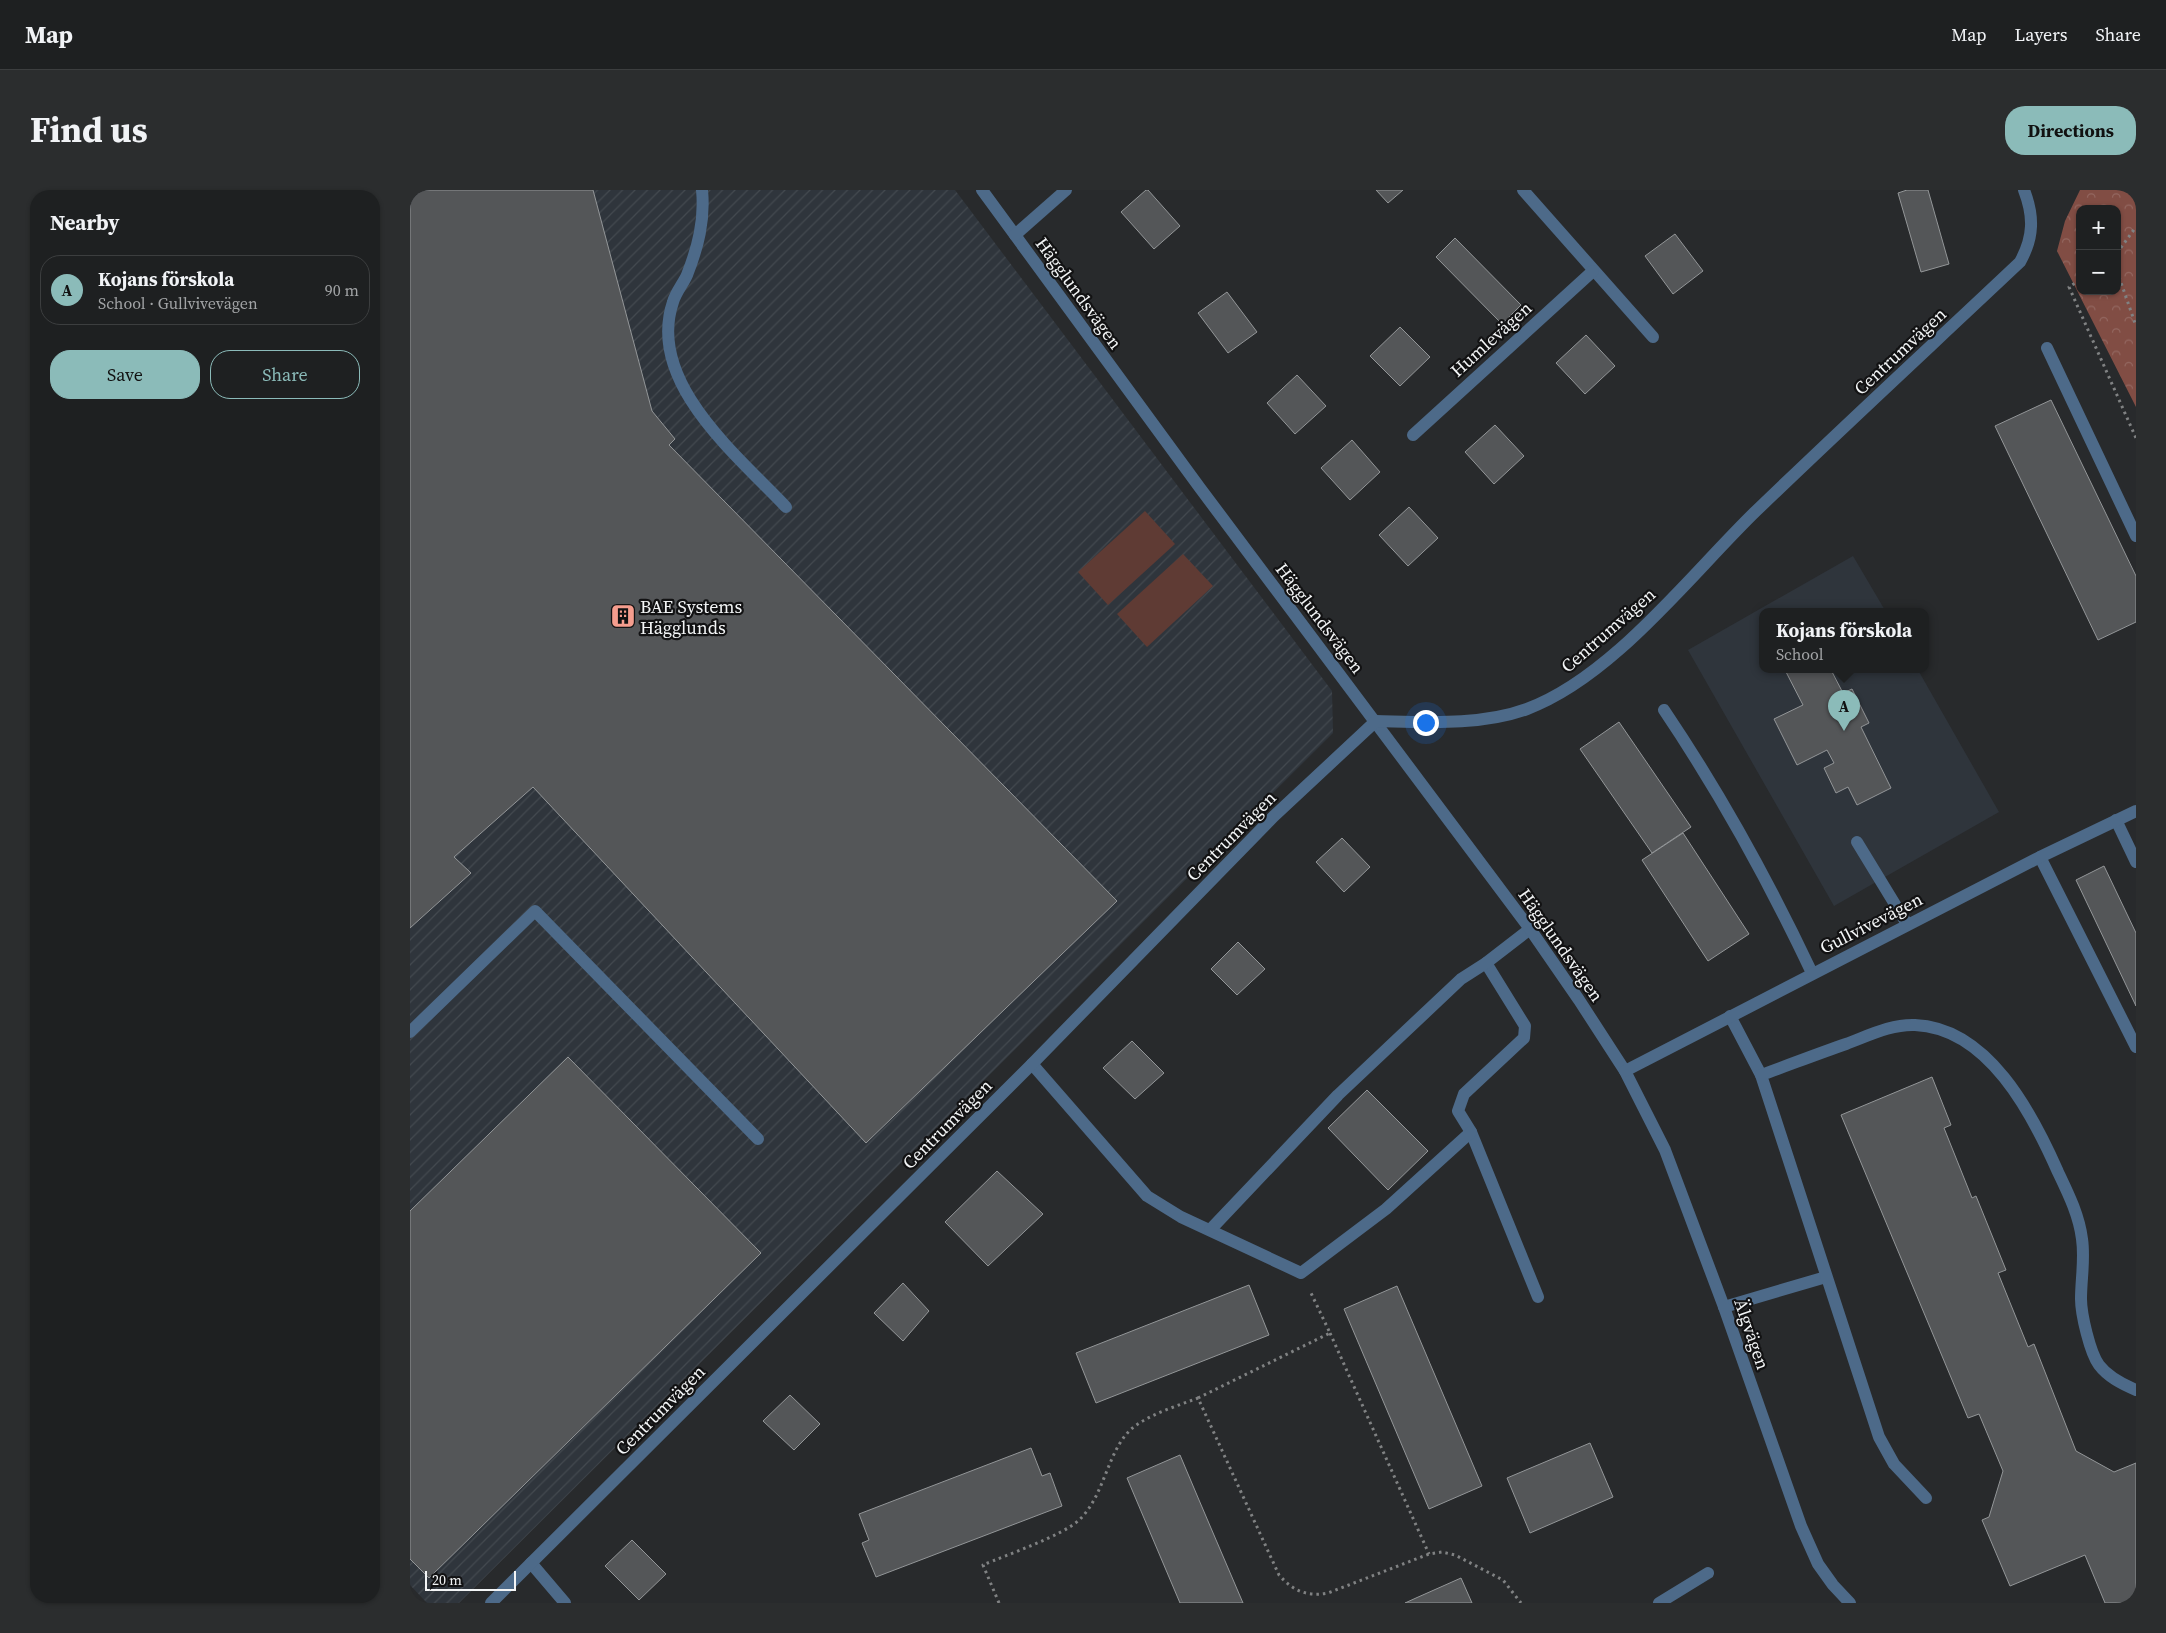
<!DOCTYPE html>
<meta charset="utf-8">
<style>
body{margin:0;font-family:"Source Serif 4",serif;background:#2b2d2e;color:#f1f3f6}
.controls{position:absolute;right:15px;top:15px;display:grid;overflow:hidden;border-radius:10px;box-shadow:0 1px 4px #0004}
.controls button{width:45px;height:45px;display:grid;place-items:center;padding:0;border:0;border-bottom:1px solid #3c3e3f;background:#1e2021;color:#f1f3f6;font:25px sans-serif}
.scale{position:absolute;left:15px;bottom:12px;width:91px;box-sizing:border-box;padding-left:5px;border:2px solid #f3f5f6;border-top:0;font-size:14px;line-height:18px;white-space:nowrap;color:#f3f5f6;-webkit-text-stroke:4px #121213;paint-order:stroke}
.you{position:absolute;left:1015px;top:532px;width:18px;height:18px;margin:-12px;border:4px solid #fff;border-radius:50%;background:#1a73e8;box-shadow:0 0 0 8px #1a73e833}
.badge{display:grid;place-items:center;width:32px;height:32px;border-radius:50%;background:#8bbbb9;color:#111;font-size:16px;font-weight:700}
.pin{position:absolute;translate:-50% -41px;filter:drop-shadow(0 1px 2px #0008)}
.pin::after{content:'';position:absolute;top:26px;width:18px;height:15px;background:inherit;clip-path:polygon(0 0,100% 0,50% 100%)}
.popup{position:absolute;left:1349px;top:418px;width:170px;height:65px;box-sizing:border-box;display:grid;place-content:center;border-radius:10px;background:#1e2021;filter:drop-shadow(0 1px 4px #0005);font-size:16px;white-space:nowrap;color:#a1a3a5}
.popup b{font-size:19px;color:#f1f3f6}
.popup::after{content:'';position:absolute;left:50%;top:100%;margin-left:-10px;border:10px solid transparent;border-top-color:#1e2021}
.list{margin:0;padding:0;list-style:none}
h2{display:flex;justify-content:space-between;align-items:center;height:65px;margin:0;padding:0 20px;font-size:21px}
h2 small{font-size:16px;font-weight:400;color:#a1a3a5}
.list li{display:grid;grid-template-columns:32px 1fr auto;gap:15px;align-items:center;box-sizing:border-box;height:70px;margin:0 10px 10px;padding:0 10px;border:1px solid #3c3e3f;border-radius:20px}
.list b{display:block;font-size:19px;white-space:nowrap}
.list p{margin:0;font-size:16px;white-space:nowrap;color:#a1a3a5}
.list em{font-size:16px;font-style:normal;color:#a1a3a5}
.actions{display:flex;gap:10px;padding:15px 20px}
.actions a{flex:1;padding:11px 0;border:1px solid #8bbbb9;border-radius:20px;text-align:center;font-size:18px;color:#8bbbb9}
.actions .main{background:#8bbbb9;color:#111}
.map{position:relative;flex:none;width:1726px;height:1413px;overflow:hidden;border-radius:20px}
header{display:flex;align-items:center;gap:30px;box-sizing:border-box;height:70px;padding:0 25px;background:#1e2021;border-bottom:1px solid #3c3e3f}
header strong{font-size:24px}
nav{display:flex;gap:28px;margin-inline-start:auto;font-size:18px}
.intro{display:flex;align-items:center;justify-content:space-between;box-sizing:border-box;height:120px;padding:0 30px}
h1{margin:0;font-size:35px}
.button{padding:12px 22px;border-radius:20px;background:#8bbbb9;color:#111;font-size:18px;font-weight:700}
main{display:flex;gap:30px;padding:0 30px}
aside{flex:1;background:#1e2021;border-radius:20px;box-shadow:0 1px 4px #0004}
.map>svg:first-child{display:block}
.built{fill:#2f353c}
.industrial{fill:url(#industrial-furrows)}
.forest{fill:url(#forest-crowns);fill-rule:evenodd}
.green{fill:#5f3b34}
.building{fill:#545658;stroke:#939698}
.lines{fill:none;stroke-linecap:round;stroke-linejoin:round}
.path{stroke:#808283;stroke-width:3;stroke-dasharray:2.5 4;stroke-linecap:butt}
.lane{stroke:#4d6a89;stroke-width:12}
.street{stroke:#4d6a89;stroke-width:12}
.labels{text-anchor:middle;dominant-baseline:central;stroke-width:4.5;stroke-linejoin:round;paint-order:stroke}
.street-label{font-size:18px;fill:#f3f5f6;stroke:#121213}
.poi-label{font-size:18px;fill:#f3f5f6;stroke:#121213;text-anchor:start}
</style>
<header>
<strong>Map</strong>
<nav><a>Map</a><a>Layers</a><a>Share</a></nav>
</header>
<div class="intro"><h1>Find us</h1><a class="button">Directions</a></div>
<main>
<aside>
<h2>Nearby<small></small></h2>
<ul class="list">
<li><span class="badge">A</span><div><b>Kojans förskola</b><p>School · Gullvivevägen</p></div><em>90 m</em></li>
</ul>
<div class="actions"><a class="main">Save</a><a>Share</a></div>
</aside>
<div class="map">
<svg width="1726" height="1413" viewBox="0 0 1726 1413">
<defs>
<pattern id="industrial-furrows" width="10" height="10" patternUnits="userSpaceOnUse" patternTransform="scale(1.25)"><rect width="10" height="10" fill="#2f353c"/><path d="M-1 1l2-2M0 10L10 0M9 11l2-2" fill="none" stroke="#43494f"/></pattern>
<pattern id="forest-crowns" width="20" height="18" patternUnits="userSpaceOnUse" patternTransform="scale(1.25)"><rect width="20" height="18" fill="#814d44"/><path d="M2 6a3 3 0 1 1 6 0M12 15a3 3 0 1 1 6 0" fill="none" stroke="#936760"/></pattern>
</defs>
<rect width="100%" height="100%" fill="#282a2c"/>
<polygon class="built" points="1443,366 1476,422 1353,422 1353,480 1508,480 1589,622 1424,716 1278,460"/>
<polygon class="industrial" points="0,0 545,0 922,501 923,543 49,1413 17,1413 0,1395"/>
<path class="forest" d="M1670,0h56v217l-79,-156 8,-30zM1670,19h37v82h-37z"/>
<g class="green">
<polygon points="735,321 765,354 698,415 668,382"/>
<polygon points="773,364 803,396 737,457 707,424"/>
</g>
<g class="building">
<polygon points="0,0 183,0 242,221 265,249 259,255 707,711 456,953 123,597 44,667 61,683 0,738"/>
<polygon points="736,0 738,0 770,36 744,59 711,22"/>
<polygon points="966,0 993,0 978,13"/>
<polygon points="1497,0 1518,0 1539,74 1511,82 1488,3"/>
<polygon points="1265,44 1293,81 1263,104 1235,66"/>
<polygon points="1045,48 1111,115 1092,134 1026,67"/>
<polygon points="817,102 847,142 818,163 788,123"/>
<polygon points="990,137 1020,167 990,196 960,166"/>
<polygon points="1176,145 1205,176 1175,204 1146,173"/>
<polygon points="887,185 916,216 885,244 857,213"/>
<polygon points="1641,210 1726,386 1726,432 1688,450 1585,236"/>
<polygon points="1085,235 1114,266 1084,294 1055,262"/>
<polygon points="942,250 970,282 940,310 911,278"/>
<polygon points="999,317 1028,348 998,376 969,345"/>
<polygon points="1375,480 1421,480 1433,503 1442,499 1459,533 1451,537 1481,598 1447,615 1438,597 1426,603 1414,578 1424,573 1417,560 1387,575 1364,529 1393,515"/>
<polygon points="1209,532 1281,637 1242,663 1170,559"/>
<polygon points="1273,643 1339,744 1298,771 1232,670"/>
<polygon points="932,648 960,677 934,702 906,672"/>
<polygon points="1694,676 1726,743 1726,816 1666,690"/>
<polygon points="828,752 855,779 827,805 801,779"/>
<polygon points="722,851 754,883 725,909 693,878"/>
<polygon points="158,867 351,1063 19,1388 0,1369 0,1021"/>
<polygon points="1522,887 1541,935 1534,938 1562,1008 1566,1006 1596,1080 1588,1083 1618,1157 1624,1154 1666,1261 1704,1282 1726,1273 1726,1413 1695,1413 1675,1365 1600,1396 1572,1330 1579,1327 1593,1281 1569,1224 1558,1228 1431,925"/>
<polygon points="957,900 1018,961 978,1000 918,938"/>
<polygon points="587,981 633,1024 578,1076 535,1032"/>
<polygon points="493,1093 519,1121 493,1151 464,1123"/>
<polygon points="839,1095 859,1145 686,1213 666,1163"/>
<polygon points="987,1096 1072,1296 1019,1319 934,1119"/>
<polygon points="380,1205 410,1234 384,1260 353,1231"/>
<polygon points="1180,1253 1203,1307 1120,1343 1097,1288"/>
<polygon points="621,1258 632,1286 640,1283 652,1316 466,1387 452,1353 459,1350 449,1324"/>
<polygon points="770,1265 789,1310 833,1413 770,1413 717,1288"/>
<polygon points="222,1350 256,1384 229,1410 195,1376"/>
<polygon points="1051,1388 1062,1413 995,1413 1006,1408"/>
</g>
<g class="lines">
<g class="path">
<polyline points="1707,63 1726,37"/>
<polyline points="1707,81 1726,136"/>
<polyline points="1670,90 1659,97 1726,248"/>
<polyline points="920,1143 1019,1364"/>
<polyline points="788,1208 920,1143 901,1103"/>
<path d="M589,1413l-16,-38c23,-10 79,-29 96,-45 27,-25 28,-73 56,-94 18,-13 42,-20 63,-28l81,177c14,16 28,22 49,18l101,-39 13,-2 13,3 48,25 18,23"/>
</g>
<g class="lane">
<path d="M292,0c3,30 -4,57 -15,85 -4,9 -11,17 -14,27 -27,80 64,153 113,205"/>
<polyline points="1637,158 1726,346"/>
<path d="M1254,520c56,83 105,172 148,263"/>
<polyline points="1706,630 1726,672"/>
<polyline points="1447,652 1497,734"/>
<polyline points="1630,667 1726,857"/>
<polyline points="1076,773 1115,836 1114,848 1054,904 1048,921 1061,942 1128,1107"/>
<polyline points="1320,826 1351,885"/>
<polyline points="0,842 125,721 348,949"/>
<polyline points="622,874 737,1006 771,1027 891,1083 976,1019 1061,942"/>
<polyline points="800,1040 928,905 1051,789 1076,773 1120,739"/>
<polyline points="1314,1117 1416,1087"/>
<path d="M1516,1308l-32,-34 -15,-27 -118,-362c28,-10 56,-21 85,-31 22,-8 45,-20 69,-19 73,3 117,88 143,147 10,21 21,43 24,67 3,20 -1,40 -1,60 0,15 9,54 18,66 9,12 23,19 37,25"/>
<polyline points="1249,1413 1298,1383"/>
</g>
<g class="street">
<polyline points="572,0 790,298 1120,739 1169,810 1215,881 1255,960 1314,1117 1391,1336 1408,1374 1423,1395 1440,1413"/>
<polyline points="1113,0 1243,147"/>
<polyline points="605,45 656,0"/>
<polyline points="1003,245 1183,81"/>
<polyline points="1215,881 1630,667 1726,621"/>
<polyline points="121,1373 155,1413"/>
<path d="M81,1413l541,-539 242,-248 102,-95c48,1 105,5 151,-12 86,-32 164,-135 229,-198 87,-84 176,-166 264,-249 14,-25 14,-46 4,-72"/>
</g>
</g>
<defs>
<symbol id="building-square" viewBox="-11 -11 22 22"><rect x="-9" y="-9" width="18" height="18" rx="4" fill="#f59d8e" stroke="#121213"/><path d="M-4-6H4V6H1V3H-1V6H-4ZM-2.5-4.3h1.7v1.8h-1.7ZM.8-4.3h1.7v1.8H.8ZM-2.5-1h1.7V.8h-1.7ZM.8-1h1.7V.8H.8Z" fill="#111"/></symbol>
</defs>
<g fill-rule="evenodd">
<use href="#building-square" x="199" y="412" width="28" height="28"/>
</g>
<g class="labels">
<g class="street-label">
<text transform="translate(669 103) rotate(54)">Hägglundsvägen</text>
<text transform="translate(1081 149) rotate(-42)">Humlevägen</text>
<text transform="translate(1490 161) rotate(-43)">Centrumvägen</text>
<text transform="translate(910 428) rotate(53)">Hägglundsvägen</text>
<text transform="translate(1198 440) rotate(-41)">Centrumvägen</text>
<text transform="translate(821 646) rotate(-45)">Centrumvägen</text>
<text transform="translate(1461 733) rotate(-27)">Gullvivevägen</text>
<text transform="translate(1151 755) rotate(55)">Hägglundsvägen</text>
<text transform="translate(537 934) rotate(-45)">Centrumvägen</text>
<text transform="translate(1342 1144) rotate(71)">Älgvägen</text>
<text transform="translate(250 1220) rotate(-45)">Centrumvägen</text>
</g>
<g class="poi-label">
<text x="230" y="416">BAE Systems<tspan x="230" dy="21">Hägglunds</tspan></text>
</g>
</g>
</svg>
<div class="controls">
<button>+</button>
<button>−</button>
</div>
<div class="scale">20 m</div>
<div class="you"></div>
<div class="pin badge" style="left:1434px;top:541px">A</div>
<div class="popup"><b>Kojans förskola</b>School</div>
</div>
</main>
